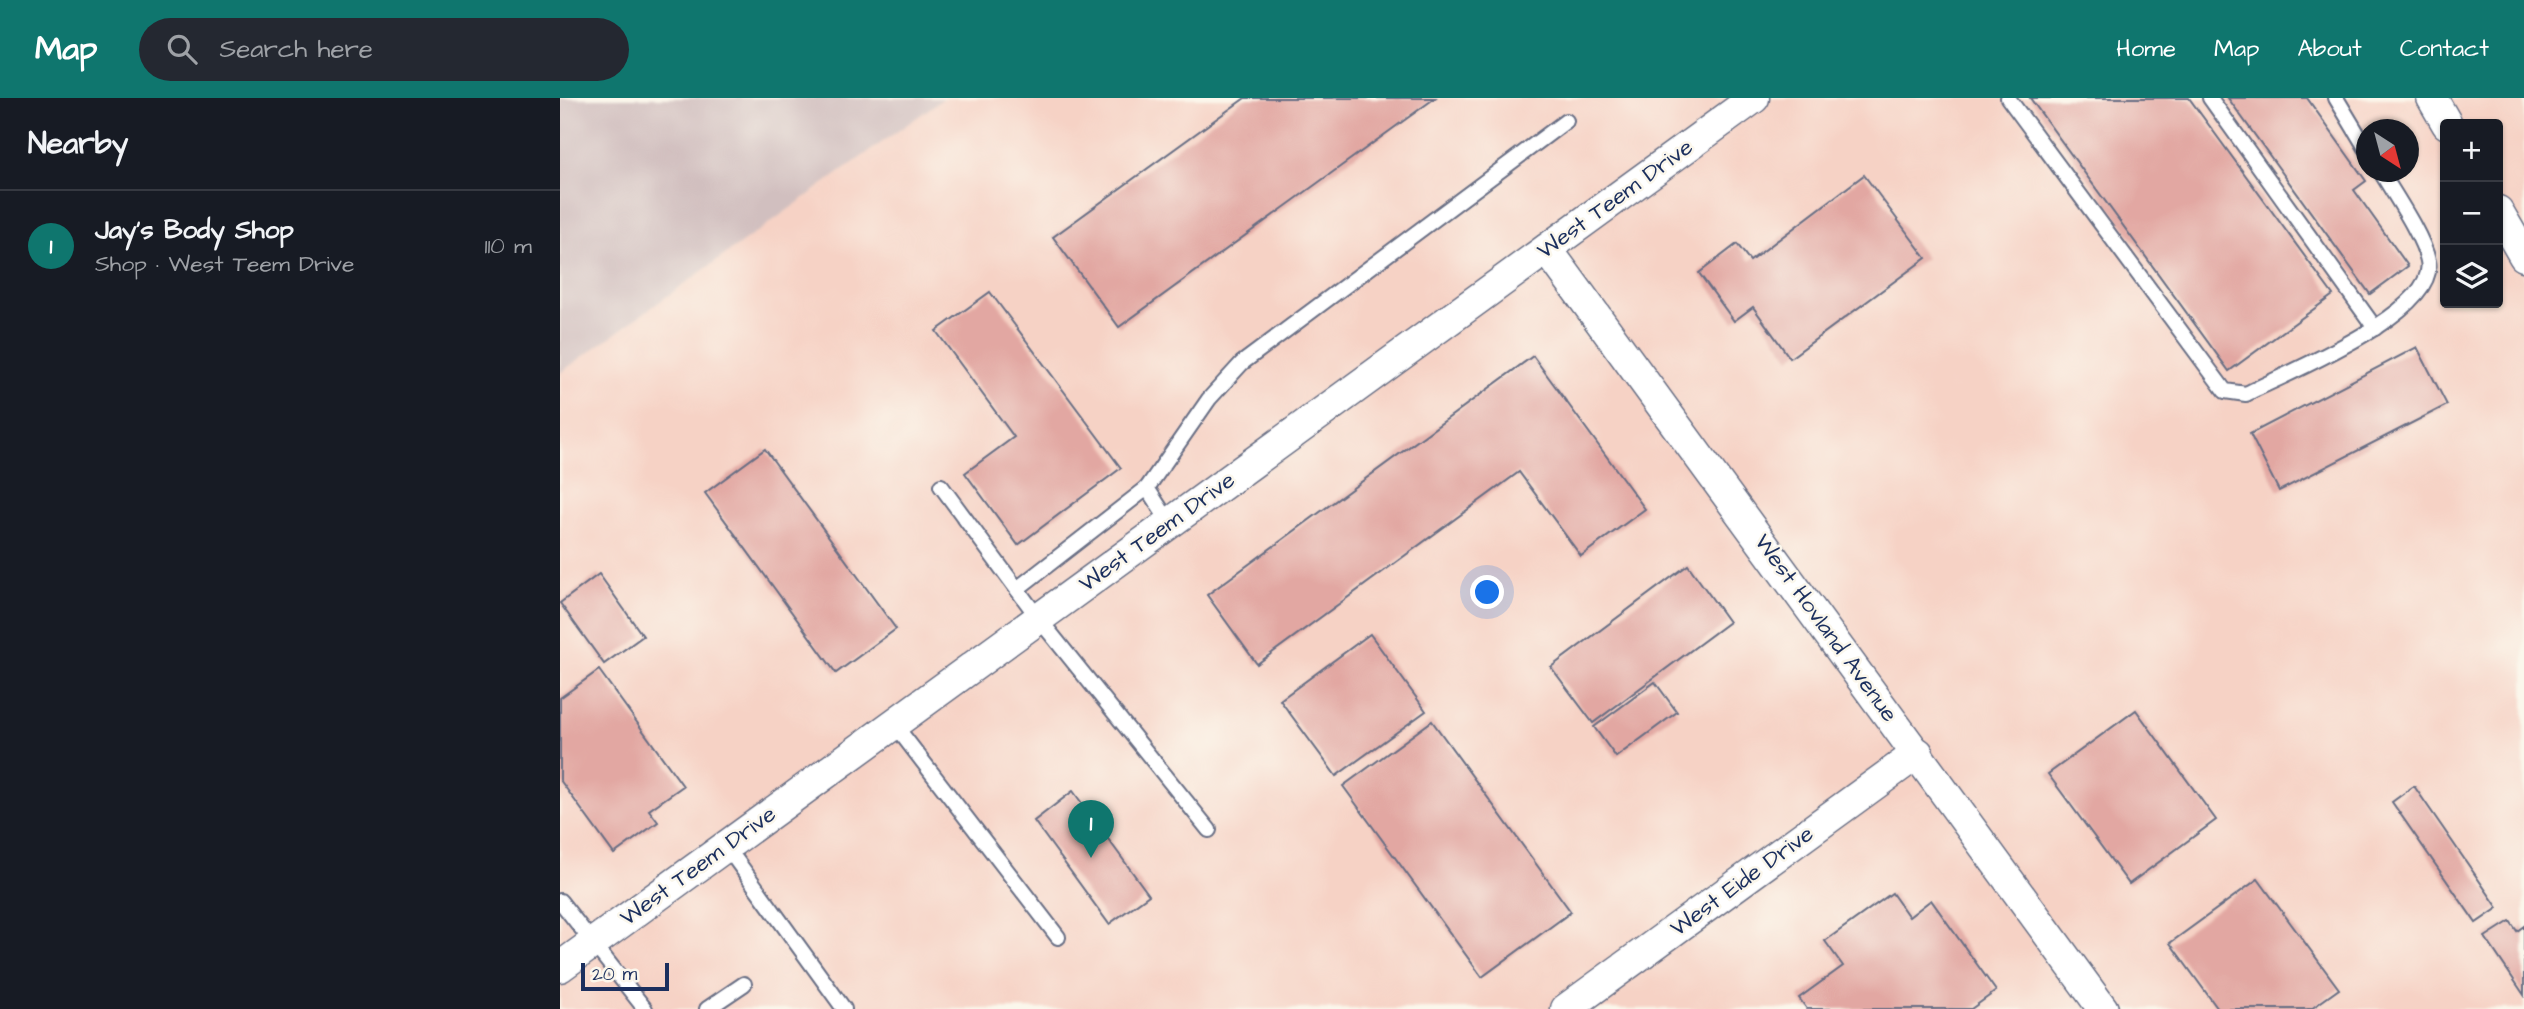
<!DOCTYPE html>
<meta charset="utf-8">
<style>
body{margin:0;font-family:"Architects Daughter",sans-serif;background:#242831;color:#f1f3f6}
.controls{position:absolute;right:21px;top:21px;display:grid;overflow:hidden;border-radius:7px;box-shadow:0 2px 5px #0004}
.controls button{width:63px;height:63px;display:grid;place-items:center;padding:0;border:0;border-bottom:2px solid #363941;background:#171b24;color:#f1f3f6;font:35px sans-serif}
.compass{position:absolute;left:1796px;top:21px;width:63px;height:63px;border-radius:50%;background:#171b24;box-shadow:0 2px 5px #0004;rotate:144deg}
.scale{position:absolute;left:21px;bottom:18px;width:88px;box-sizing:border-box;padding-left:7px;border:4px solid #1b2f5e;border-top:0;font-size:19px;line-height:24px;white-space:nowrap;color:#1b2f5e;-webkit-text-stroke:5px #fbf7ec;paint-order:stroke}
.you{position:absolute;left:928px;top:495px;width:24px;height:24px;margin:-18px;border:5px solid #fff;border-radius:50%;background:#1a73e8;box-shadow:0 0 0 10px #1a73e833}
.badge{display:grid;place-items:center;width:46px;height:46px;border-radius:50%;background:#0f766e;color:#fff;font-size:23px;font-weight:700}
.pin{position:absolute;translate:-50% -58px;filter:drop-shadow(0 2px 4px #0008)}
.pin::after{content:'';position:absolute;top:37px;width:24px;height:21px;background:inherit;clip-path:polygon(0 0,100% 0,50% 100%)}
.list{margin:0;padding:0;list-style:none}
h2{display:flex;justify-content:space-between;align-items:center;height:91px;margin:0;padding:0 28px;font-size:30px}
h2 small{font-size:23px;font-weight:400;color:#9ea1a6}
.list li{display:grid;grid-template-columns:46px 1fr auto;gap:21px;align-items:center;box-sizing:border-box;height:112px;padding:0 28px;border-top:2px solid #363941}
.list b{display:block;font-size:26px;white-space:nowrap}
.list p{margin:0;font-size:23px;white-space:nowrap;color:#9ea1a6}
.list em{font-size:23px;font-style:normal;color:#9ea1a6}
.icon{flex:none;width:38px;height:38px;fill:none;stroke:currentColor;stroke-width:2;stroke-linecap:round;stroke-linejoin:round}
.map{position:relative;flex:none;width:1964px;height:911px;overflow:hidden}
header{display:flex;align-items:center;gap:42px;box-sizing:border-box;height:98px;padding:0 35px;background:#0f766e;color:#fff}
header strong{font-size:33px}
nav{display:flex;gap:38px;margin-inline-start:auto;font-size:24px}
.search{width:490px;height:63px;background:#242831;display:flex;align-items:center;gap:18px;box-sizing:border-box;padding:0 24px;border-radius:38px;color:#9ea1a6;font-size:26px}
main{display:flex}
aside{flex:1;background:#171b24}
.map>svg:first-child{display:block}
.built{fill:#f6d2c5;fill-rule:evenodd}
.industrial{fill:#d1bfbf}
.building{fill:#e2a7a2}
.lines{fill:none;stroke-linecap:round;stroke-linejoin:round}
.lane-casing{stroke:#686e84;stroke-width:18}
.street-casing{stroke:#686e84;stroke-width:33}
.lane{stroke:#fff;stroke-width:14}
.street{stroke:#fff;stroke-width:30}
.labels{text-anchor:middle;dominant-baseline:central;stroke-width:5;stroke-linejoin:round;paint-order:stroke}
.street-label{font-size:23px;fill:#1b2f5e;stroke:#fbf7ec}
</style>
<header>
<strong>Map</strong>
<div class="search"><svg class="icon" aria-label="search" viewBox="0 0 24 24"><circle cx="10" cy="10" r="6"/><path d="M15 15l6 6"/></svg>Search here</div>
<nav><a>Home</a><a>Map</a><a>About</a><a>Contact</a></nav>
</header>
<main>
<aside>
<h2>Nearby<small></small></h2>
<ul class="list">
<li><span class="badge">1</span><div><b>Jay's Body Shop</b><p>Shop · West Teem Drive</p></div><em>110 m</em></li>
</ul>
</aside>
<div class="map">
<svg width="1964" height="911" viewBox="0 0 1964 911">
<rect width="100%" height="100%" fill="#fbf7ec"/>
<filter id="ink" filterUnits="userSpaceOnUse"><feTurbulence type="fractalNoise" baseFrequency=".0143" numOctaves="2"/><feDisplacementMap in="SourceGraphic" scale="14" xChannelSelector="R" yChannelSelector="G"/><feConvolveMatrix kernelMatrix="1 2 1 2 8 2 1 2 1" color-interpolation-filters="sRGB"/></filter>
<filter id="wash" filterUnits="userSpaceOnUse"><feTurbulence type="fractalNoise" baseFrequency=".00686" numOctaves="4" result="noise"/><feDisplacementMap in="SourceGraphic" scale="28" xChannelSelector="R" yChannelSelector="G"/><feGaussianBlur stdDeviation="1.57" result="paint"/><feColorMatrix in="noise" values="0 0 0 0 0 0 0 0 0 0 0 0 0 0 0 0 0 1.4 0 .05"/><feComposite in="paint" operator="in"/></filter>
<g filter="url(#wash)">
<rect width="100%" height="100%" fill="#f6e3ca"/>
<path class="built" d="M384,0h1580v911h-1964v-636zM1885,26h53v179h-53zM1806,32h42v42h-42z"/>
<polygon class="industrial" points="0,0 384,0 0,275"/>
<g id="blocks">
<g class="building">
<polygon points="685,0 875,0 559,229 493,139"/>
<polygon points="1470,0 1629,0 1773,197 1669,273"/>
<polygon points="1668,0 1747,0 1806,83 1794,92 1848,168 1810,196"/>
<polygon points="1304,77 1366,160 1230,260 1193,209 1174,223 1139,175 1177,146 1190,163"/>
<polygon points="430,194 561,370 458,447 405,375 454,339 376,233"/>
<polygon points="1857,249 1887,307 1719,393 1690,336"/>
<polygon points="973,258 1085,411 1021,458 959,374 697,566 647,497"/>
<polygon points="205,351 336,531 276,575 145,395"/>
<polygon points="1128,467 1169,524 1033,625 991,569"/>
<polygon points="39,476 83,538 44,566 0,505"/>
<polygon points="810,536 866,613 776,678 720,602"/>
<polygon points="39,572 123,688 89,712 98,724 54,756 0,682 0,600"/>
<polygon points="1095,584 1117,614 1056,659 1034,629"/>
<polygon points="1576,612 1656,722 1569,786 1488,676"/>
<polygon points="872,623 1011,814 922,879 783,688"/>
<polygon points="1854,688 1938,810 1916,825 1832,704"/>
<polygon points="513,693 589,797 549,826 474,723"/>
<polygon points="1698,781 1779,891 1751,911 1658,911 1610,845"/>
<polygon points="1332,795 1349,819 1371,802 1436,893 1411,911 1247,911 1239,900 1283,868 1265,843"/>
<polygon points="1950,823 1957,833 1964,828 1964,897 1925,839"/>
</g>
</g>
</g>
<g filter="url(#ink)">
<use href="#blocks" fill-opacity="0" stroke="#686e84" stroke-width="2"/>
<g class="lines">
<defs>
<g id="lane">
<path d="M1448,0l217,293 21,3c38,-20 193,-81 182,-133 -5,-25 -34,-67 -47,-89"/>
<polyline points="1650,0 1815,230"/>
<polyline points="1776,0 1806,50"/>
<polyline points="381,388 479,521 649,732"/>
<polyline points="587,390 609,424"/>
<polyline points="457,491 587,390 649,301 682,265 1006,23"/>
<polyline points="334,626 498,839"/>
<polyline points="166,748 284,911"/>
<polyline points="0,803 85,911"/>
<polyline points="147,911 184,886"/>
</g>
<g id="street">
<polyline points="1872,0 1887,26"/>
<polyline points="1938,113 1964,158"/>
<polyline points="987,151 1543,911"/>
<polyline points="0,869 1194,0"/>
<polyline points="1006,911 1358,655"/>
</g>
</defs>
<use href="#lane" class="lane-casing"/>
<use href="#street" class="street-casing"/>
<use href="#lane" class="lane"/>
<use href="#street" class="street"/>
</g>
</g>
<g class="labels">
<g class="street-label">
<text transform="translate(1055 101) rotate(-36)">West Teem Drive</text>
<text transform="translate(597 434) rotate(-36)">West Teem Drive</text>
<text transform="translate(1266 530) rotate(54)">West Hovland Avenue</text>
<text transform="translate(138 768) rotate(-36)">West Teem Drive</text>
<text transform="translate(1182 783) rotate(-36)">West Eide Drive</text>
</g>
</g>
</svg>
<div class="controls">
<button>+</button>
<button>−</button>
<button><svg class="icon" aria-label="layers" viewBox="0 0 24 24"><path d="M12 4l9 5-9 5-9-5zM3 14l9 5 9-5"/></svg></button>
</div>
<svg class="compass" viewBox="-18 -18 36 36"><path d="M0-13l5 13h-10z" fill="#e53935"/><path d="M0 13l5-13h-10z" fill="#9ea1a6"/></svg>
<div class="scale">20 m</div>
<div class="you"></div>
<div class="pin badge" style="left:531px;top:760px">1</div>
</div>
</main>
